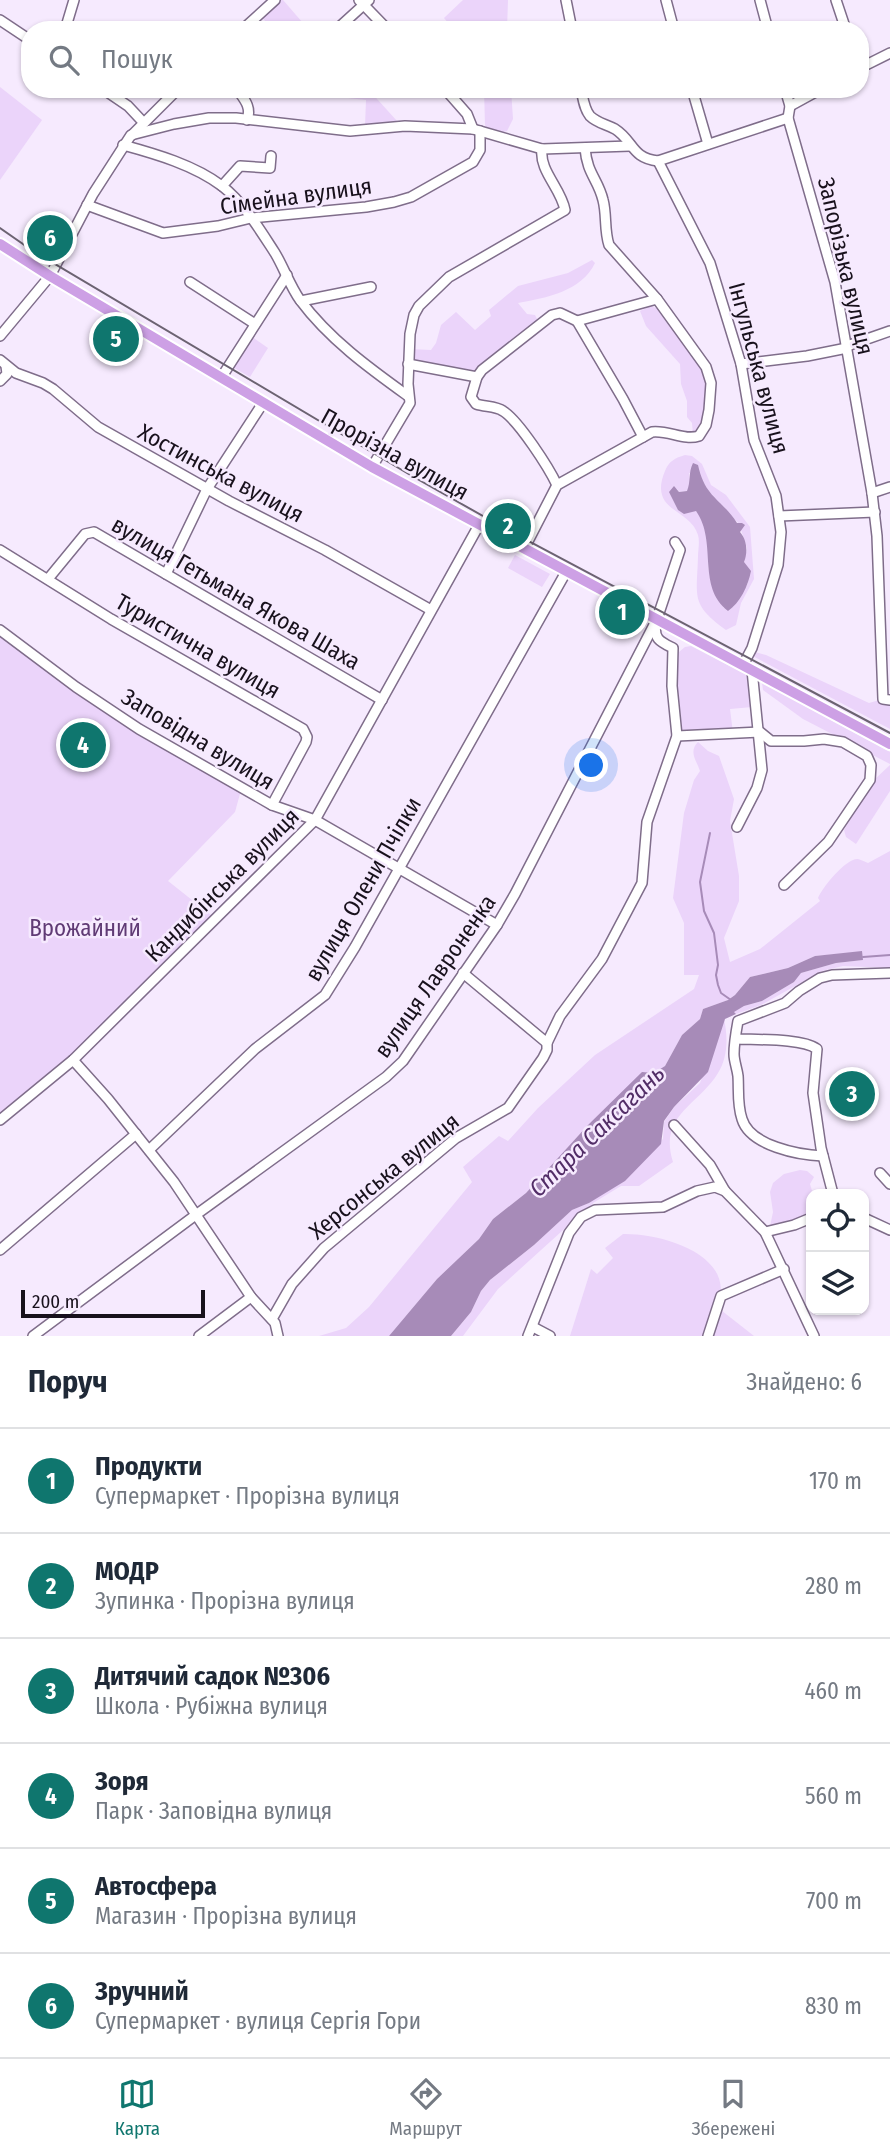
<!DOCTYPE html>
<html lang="uk">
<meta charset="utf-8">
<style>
body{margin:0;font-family:"Fira Sans Condensed",sans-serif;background:#f2f2f3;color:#1f2937}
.controls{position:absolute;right:21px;bottom:21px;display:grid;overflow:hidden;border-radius:14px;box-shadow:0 2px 5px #0004}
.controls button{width:63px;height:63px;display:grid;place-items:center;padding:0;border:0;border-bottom:2px solid #e0e1e3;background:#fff;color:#1f2937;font:35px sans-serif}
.scale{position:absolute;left:21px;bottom:18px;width:184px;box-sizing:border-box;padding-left:7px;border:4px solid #18111c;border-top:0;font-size:19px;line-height:24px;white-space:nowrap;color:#18111c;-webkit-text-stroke:5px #f6eafe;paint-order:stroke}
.you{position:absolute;left:592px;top:766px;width:24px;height:24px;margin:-18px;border:5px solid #fff;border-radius:50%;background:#1a73e8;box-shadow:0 0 0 10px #1a73e833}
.badge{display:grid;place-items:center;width:46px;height:46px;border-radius:50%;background:#0f766e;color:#fff;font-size:23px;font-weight:700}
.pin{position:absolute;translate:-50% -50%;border:4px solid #fff;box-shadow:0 2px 7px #0006}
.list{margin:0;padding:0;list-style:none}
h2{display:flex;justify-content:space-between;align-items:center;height:91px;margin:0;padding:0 28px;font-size:30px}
h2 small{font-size:23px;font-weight:400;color:#747a83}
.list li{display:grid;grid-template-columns:46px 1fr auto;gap:21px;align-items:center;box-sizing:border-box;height:105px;padding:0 28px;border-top:2px solid #e0e1e3}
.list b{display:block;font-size:26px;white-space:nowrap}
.list p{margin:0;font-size:23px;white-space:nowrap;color:#747a83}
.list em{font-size:23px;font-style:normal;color:#747a83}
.icon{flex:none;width:38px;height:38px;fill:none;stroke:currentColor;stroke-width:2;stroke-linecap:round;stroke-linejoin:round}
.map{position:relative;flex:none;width:890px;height:1336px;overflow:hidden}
.search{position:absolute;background:#fff;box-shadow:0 2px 5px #0004;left:21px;right:21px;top:21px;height:77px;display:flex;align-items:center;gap:18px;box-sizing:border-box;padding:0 24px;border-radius:28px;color:#747a83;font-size:26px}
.sheet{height:721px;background:#fff}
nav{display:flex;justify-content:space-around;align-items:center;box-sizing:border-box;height:98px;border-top:2px solid #e0e1e3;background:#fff;font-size:19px;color:#747a83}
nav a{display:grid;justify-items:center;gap:4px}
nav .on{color:#0f766e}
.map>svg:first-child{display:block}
.green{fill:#ebd4fa;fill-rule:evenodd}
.water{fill:#a78bb8}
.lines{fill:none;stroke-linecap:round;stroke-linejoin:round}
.stream{stroke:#a78bb8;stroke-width:2}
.minor-casing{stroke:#7f6d8a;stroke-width:12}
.major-casing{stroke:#fff;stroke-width:14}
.minor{stroke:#fff;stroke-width:9}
.major{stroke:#cda0e5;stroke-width:10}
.tram{stroke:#6c6372;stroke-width:2}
.labels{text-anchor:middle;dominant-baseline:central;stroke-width:5;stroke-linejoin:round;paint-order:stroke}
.street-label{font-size:23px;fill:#18111c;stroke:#f6eafe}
.park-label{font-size:23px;fill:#603b75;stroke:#f6eafe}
.water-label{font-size:24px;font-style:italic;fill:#522d67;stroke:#f6eafe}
</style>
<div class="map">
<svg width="890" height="1336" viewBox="0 0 890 1336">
<rect width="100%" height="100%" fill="#f6eafe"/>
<g class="green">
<polygon points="275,0 283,0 309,30 273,30 259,14"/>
<polygon points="463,0 508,0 507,30 454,30 444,18"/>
<polygon points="0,87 42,120 0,180"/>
<polygon points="349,89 368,89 397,121 392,125 365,126 366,100 348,98"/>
<polygon points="484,89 511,89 513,119 507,131 499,133 488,130 485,125"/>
<path d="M592,260l3,3c-13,28 -49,35 -77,40l9,11 8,1 2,4 -1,10 -59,48 -69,-13 1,-15 22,1 5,-7 5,-18 15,-13 19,18 16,-14 -2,-6 29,-24 50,-13z"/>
<polygon points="651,306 661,310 707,374 705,421 699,433 693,434 692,423 687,417 687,401 681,384 680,364 646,326 640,311"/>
<polygon points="248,334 268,348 250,377 229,365"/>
<path d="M685,455l7,1 10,8 9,21 15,10 24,32 4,52 -13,24 -5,22 -10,5c-36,-26 -29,-33 -28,-74 0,-6 2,-14 0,-21 -8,-27 -50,-23 -33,-64 4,-10 10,-13 20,-16zM689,473l11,3 11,20 28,28 8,24 -3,14 4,21 -15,24 -9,1c-7,-9 -14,-24 -15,-36 -2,-19 2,-44 -12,-60 -8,-8 -19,-14 -28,-20l8,-3 2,3 8,-1 3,-6z"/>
<polygon points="515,555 550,574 542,587 508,568"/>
<polygon points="0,630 76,687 241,790 235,812 168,881 216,919 73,1060 0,1120"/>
<polygon points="691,646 749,676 752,707 730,709 733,733 677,736 673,657 685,647"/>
<polygon points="751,651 766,655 869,703 883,699 890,700 890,729 749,654"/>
<polygon points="762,683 890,752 890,764 803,719 763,690"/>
<path d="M698,742l10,9 11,5 15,43 -4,22 9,55v25l-15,37 6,24 30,-13 60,-48 -2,-3c4,-10 28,-40 40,-39 4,1 7,3 10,4l22,-12v117l-47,-2 -21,5 -61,34 -25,9 -3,-2 11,-6 18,-5 32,-19 7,-9 35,-10 26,-3v-8l-47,4 -27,12 -38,9 -15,18 -7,5 -25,9 -3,10 -18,16 -17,31 -77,59 -62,68 -33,26 -14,20 -42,40 -48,57h-70l27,-8 23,-21 103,-125 -9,-15 36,-31 9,5 30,-33 57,-53 99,-66 5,-14h-15v-52l-11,-25 11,-85 10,-33 6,-9c-3,-10 -12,-19 -2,-29z"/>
<polygon points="890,765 890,791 856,844 846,837 844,830 873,781"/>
<path d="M724,1019c4,18 4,38 -6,54 -19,32 -60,42 -45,89l-34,24h-18l-28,17 -3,10 -18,9 -74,67 -35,47h-12l20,-24 10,-21 9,-11 44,-35 38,-35 17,-7 74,-64 1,-17 10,-15 26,-24z"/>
<polygon points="800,1170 807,1171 814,1177 810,1184 813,1194 811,1194 811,1218 769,1231 773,1212 770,1192 773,1183 784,1174"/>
<path d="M623,1234c38,-1 116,21 94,73l37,29h-184l21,-67 6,5 16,-16 -8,-10z"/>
</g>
<g class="water">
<path d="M693,463l5,2c7,33 24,34 39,58h5l3,2 -5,7c7,8 8,20 4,30l7,9c-3,15 -11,32 -23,40 -32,-25 -10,-69 -32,-100l-12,3 -6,-4 -9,-18 5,-6 5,6 8,-1c4,-9 1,-18 6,-28z"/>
<polygon points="862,951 863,960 836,963 801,973 794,982 762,1001 744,1006 734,1012 736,1014 725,1019 708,1072 674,1107 664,1121 661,1144 625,1181 589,1203 572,1210 534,1245 490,1280 481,1291 471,1312 451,1336 389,1336 437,1279 479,1239 493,1219 526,1193 588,1125 642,1072 654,1073 665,1066 682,1035 700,1019 703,1009 728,1000 735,995 750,977 788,968 815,956"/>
</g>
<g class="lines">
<g class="stream">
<polyline points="710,833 700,882 704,911 714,933 718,965 716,975 718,985 721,993 731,1000"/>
<polyline points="863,957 890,955"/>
</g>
<defs>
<g id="minor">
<polyline points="359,0 388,30"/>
<polyline points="566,0 572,30"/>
<polyline points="666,0 674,30"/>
<polyline points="760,0 768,30"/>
<polyline points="836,0 846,30"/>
<polyline points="0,20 30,40"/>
<polyline points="65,30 74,0"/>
<polyline points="242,30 275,0"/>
<polyline points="336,30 369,0"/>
<polyline points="860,68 890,53"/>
<polyline points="103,89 128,106 143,122"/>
<path d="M237,89c7,10 15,18 10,31"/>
<polyline points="445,89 467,114 473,129"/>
<path d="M581,89c2,9 3,20 9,27 7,7 16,8 25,13 19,12 16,29 43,32l130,-43"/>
<polyline points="692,89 708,144"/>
<polyline points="785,89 790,106 788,118 835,282 872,493 877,536 883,699 890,700"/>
<polyline points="790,106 821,89"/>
<polyline points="132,135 178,89"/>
<path d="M123,145c33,9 71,20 99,41 22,17 38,44 53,67 9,15 15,33 25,47 29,39 69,68 108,96"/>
<polyline points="658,161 710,263 741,364 754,440 776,496 781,532 778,565 752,648 743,665"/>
<polyline points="222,186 240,166 270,168 271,156"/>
<polyline points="87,205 163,233 218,226 251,218 366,207 394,202 411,197 473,162 480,150 480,131"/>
<polyline points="190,282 255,324"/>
<polyline points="301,301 371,287"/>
<polyline points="0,336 50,276 93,194 131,135 174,124 209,118 236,118 350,131 405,126 473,129 542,149 630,146"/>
<polyline points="847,346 890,331"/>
<polyline points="0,360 16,373 43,383 53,389 98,427 229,501 325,550 431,610"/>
<polyline points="408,364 477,377"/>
<polyline points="741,364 807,356 847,348"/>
<polyline points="221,378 287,275"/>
<polyline points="0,381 7,374 6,366"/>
<polyline points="643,437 623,399 577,321 657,299"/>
<path d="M372,467l38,-64 -2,-19 2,-50 4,-19 5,-9 30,-29 116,-67c-4,-22 -26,-39 -23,-61"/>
<path d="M557,485c-8,-17 -38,-64 -54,-74 -7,-5 -18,-4 -27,-7l-5,-7 6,-20 5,-7 70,-55 8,-2 17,8"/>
<polyline points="872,493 890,487"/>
<polyline points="779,516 875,512"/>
<path d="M524,549l33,-64 95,-53c17,-2 32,9 47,4l7,-11 3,-15 2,-27 -5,-16 -49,-68 -48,-54c-5,-15 -2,-30 -6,-45 -5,-21 -16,-26 -18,-52"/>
<polyline points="0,550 111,619 303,729 307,737 306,742 272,805"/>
<polyline points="166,574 207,489 263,403"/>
<polyline points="48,579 85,534 94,532 382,700"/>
<polyline points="0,630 76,687 139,729 272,805 315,820 497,925"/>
<polyline points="677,736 760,732 771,741 804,741 824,739 843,742 867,756 871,765 870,780 828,842 784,885"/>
<polyline points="737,827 757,788 762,770 752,670"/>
<polyline points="463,973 547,1043"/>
<path d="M736,1039c20,1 66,-1 81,10l-4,44 8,55 12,46"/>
<polyline points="73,1060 108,1099 174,1182 251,1297 275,1323 278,1336"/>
<polyline points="0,1120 73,1060 315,820 479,525"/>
<polyline points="674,1125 710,1165 725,1191"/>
<polyline points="149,1150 255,1049 325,995 355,947 566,572"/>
<path d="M823,1156c-24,-1 -73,-10 -81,-37 -5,-14 -3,-29 -4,-43 -1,-8 -4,-15 -4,-22 0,-10 2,-22 4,-33l47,-18 14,-12 21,-13 12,-3 58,-2"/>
<polyline points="880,1173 890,1184"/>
<polyline points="864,1218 890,1230"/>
<polyline points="765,1232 794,1225 811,1218"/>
<polyline points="0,1250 136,1134"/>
<path d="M272,1319l20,-35 32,-36 132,-110 52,-30 35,-50 4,-8v-7l13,-27 42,-57 40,-76 5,-61 30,-86 -5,-50 1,-38c-12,-6 -20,-9 -17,-24"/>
<polyline points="533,1327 550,1336"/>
<polyline points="33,1336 197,1214 386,1077 403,1061 497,925 515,894 657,619 680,550 675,542"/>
<polyline points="199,1336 251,1297"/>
<polyline points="528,1336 569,1233 581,1217 595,1210 663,1207 697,1191 715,1187 725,1191 765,1232 814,1336"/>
<polyline points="708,1336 721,1296 784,1269"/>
</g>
<polyline id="major" points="0,244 50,276 372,467 890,744"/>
</defs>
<use href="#minor" class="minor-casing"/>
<use href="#major" class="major-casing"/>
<use href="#minor" class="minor"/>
<use href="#major" class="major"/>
<polyline class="tram" points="0,228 33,251 412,476 506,529 890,733"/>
</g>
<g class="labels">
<g class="street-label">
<text transform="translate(296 196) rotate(-8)">Сімейна вулиця</text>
<text transform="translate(846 266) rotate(77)">Запорізька вулиця</text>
<text transform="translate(759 368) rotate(75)">Інгульська вулиця</text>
<text transform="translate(395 454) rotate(29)">Прорізна вулиця</text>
<text transform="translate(221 473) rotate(28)">Хостинська вулиця</text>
<text transform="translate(236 593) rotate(30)">вулиця Гетьмана Якова Шаха</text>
<text transform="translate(198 646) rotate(30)">Туристична вулиця</text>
<text transform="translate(198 739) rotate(31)">Заповідна вулиця</text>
<text transform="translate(222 885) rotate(-45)">Кандибінська вулиця</text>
<text transform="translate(363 889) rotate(-60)">вулиця Олени Пчілки</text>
<text transform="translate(435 976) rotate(-55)">вулиця Лавроненка</text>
<text transform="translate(384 1176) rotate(-39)">Херсонська вулиця</text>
</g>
<g class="park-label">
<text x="85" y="928">Врожайний</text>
</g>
<g class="water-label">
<text transform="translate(597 1131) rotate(-44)">Стара Саксагань</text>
</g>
</g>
</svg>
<div class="controls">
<button><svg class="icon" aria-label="locate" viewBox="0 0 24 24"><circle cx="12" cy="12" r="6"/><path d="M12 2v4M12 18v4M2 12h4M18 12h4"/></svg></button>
<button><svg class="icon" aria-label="layers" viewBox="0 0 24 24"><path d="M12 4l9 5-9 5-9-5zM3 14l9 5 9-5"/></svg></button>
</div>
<div class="scale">200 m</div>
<div class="you"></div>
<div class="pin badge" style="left:622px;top:612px">1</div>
<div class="pin badge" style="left:508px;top:526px">2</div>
<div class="pin badge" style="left:852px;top:1094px">3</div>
<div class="pin badge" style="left:83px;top:745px">4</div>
<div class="pin badge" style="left:116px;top:339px">5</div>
<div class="pin badge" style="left:50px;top:238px">6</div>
<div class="search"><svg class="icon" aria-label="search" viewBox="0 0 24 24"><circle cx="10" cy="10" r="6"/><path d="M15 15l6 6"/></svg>Пошук</div>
</div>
<section class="sheet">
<h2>Поруч<small>Знайдено: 6</small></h2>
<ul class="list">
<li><span class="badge">1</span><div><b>Продукти</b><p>Супермаркет · Прорізна вулиця</p></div><em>170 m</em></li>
<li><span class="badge">2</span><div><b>МОДР</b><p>Зупинка · Прорізна вулиця</p></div><em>280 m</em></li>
<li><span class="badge">3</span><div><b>Дитячий садок №306</b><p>Школа · Рубіжна вулиця</p></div><em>460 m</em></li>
<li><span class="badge">4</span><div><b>Зоря</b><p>Парк · Заповідна вулиця</p></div><em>560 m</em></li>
<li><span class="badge">5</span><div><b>Автосфера</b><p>Магазин · Прорізна вулиця</p></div><em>700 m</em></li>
<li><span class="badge">6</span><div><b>Зручний</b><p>Супермаркет · вулиця Сергія Гори</p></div><em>830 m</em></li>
</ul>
</section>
<nav>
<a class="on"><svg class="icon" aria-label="map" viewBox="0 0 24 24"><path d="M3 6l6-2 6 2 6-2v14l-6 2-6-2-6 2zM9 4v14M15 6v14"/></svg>Карта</a>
<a><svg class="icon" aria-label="directions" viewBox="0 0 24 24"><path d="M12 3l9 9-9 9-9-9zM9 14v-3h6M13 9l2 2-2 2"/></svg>Маршрут</a>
<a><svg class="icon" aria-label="saved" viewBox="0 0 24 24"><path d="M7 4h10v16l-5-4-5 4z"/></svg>Збережені</a>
</nav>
